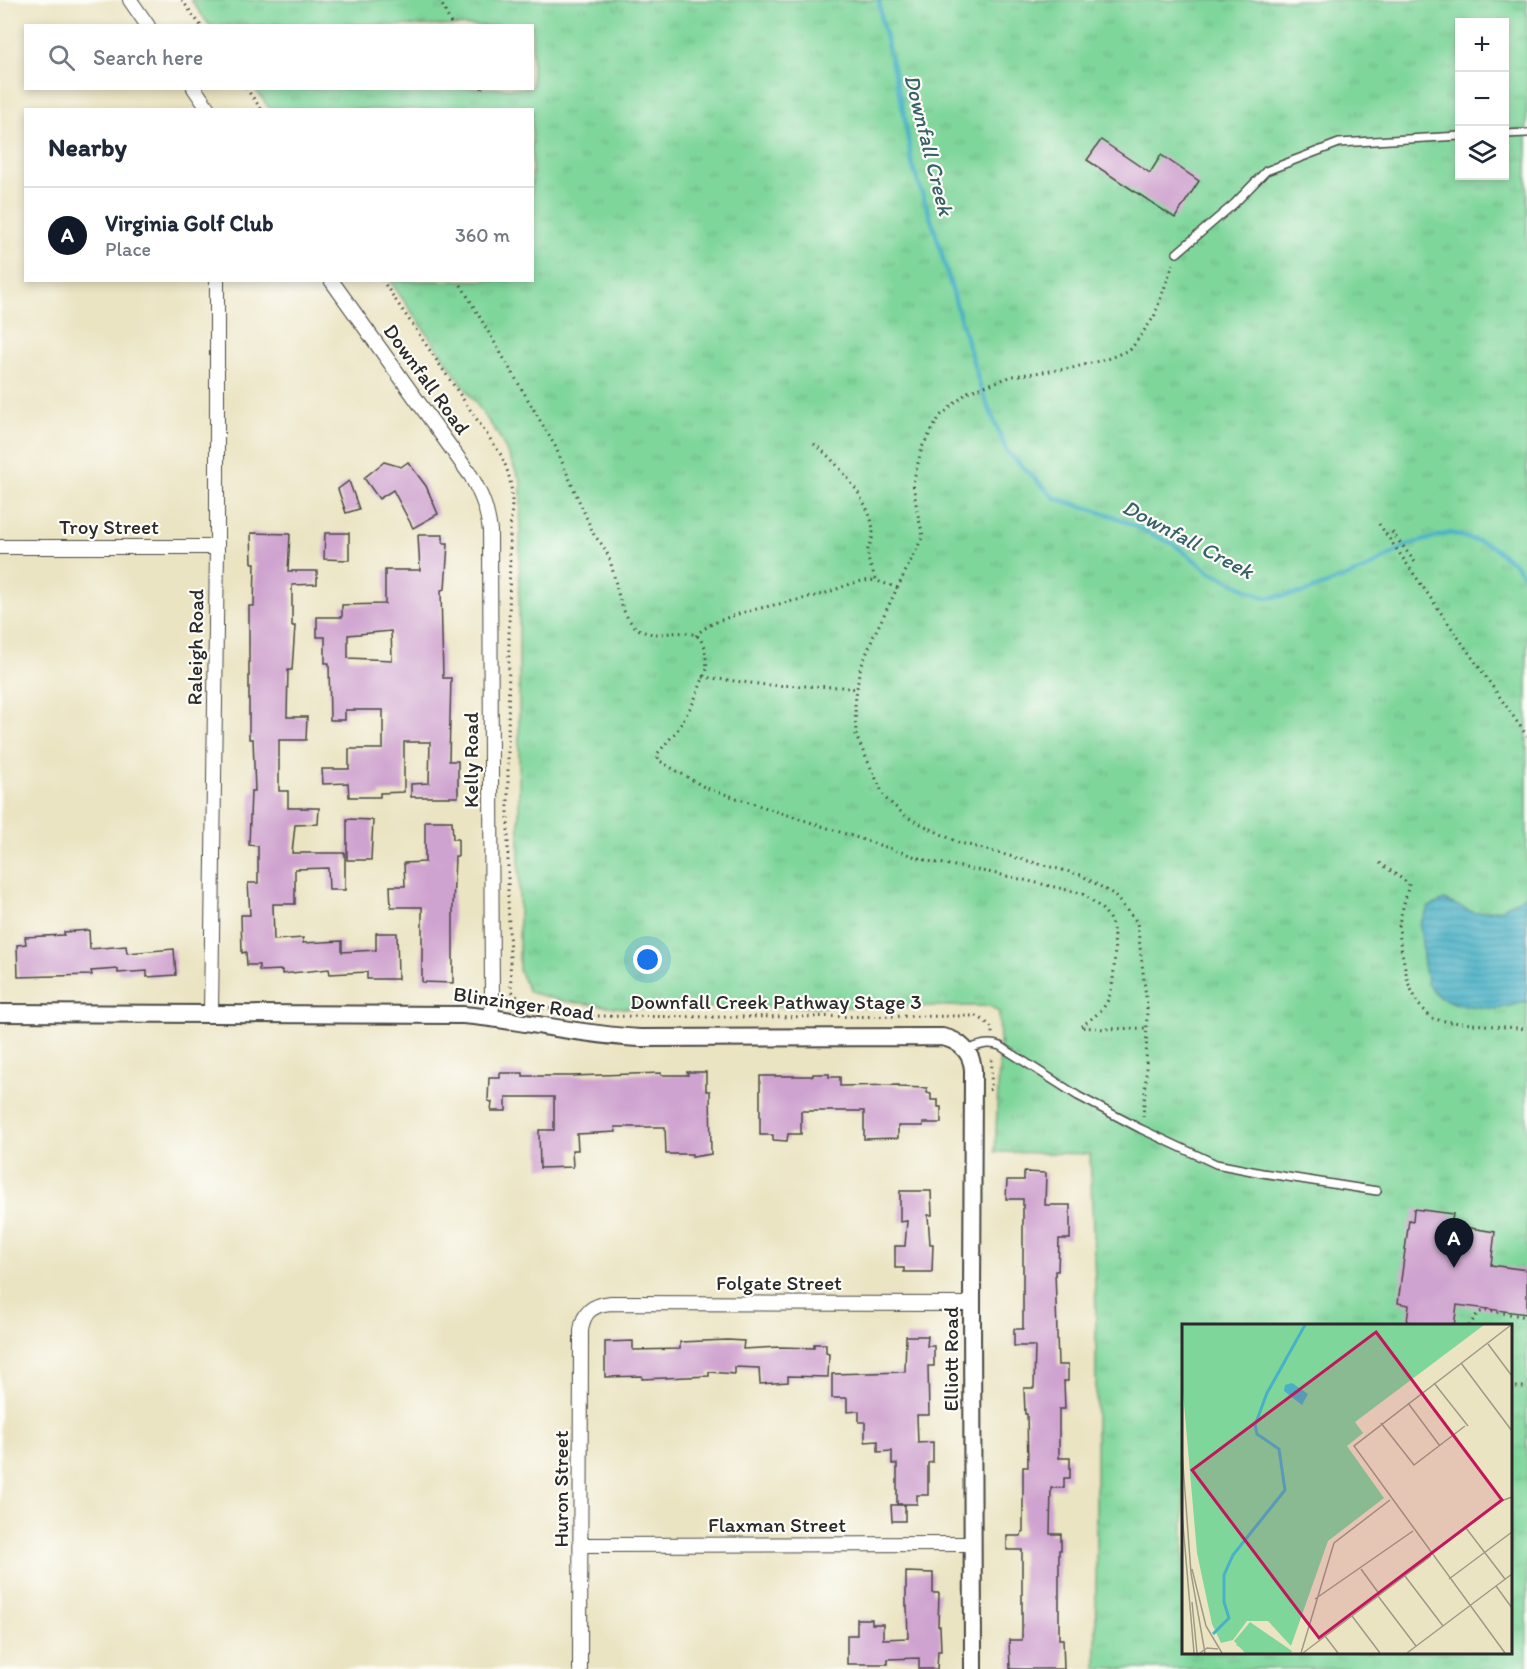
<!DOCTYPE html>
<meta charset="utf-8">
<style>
body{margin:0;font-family:Itim,sans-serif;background:#f2f2f3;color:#1f2937}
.controls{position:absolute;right:18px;top:18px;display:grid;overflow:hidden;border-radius:0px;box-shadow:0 3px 9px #0003}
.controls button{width:54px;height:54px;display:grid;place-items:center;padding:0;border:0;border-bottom:2px solid #e0e1e3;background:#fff;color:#1f2937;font:30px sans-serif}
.you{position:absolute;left:648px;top:960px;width:21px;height:21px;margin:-15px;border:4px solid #fff;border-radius:50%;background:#1a73e8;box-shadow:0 0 0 9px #1a73e833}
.badge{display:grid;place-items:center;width:39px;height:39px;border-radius:50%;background:#111827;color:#fff;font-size:20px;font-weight:700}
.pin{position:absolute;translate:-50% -50px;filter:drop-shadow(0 2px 3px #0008)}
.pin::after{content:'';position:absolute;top:32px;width:21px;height:18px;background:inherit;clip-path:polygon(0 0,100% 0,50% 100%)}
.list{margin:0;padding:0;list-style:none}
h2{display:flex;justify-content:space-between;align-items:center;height:78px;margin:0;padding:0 24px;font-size:26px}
h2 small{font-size:20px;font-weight:400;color:#747a83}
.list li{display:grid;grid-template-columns:39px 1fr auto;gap:18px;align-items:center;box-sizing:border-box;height:96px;padding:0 24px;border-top:2px solid #e0e1e3}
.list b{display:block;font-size:22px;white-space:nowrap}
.list p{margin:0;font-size:20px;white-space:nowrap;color:#747a83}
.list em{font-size:20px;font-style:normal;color:#747a83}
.icon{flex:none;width:33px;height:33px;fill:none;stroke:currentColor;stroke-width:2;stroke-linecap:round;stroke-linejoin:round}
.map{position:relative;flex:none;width:1527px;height:1669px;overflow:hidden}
.search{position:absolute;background:#fff;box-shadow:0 3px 9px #0003;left:24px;top:24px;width:510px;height:66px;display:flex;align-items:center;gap:15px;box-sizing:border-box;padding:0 21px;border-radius:0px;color:#747a83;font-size:22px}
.panel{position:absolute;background:#fff;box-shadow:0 3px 9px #0003;left:24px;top:108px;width:510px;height:174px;border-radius:0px}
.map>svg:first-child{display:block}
.grass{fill:url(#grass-tufts);stroke:#558063;stroke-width:1.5;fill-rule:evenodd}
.water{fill:url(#water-rules);stroke:#3a6e78;stroke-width:1.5}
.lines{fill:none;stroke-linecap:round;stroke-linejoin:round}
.stream{stroke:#48b1c6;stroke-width:4.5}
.building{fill:#cfa3cf;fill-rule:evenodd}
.service-casing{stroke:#484742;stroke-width:10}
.minor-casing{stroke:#484742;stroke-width:16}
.tertiary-casing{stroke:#484742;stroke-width:20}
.path{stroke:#484742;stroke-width:3;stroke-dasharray:1.5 4.5;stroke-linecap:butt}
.service{stroke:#fff;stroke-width:7}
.minor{stroke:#fff;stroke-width:14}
.tertiary{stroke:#fff;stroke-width:16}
.labels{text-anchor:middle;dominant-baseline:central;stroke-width:4.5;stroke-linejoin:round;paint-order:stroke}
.street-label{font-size:21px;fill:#2b2b2b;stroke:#fdfcf7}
.water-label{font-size:22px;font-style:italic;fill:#376169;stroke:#fdfcf7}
.inset-river{fill:none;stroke:#48b1c6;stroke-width:3}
.inset-road{fill:none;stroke:#9e9a86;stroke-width:1.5}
.view{fill:#c2185b;fill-opacity:0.15;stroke:#c2185b;stroke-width:3}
.inset-edge{fill:none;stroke:#2b2b2b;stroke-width:3}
</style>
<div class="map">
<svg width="1527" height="1669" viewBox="0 0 1527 1669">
<defs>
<pattern id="grass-tufts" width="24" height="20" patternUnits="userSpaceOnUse" patternTransform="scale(1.5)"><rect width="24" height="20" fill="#7fd69b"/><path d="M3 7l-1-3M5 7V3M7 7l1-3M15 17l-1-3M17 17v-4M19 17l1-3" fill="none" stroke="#6eb886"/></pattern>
<pattern id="water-rules" width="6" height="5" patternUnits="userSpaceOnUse" patternTransform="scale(1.5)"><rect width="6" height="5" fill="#48b1c6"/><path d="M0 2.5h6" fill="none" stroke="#3c90a1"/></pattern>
</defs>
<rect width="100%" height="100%" fill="#fdfcf7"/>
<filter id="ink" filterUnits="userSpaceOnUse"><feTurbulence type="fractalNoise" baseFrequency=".0167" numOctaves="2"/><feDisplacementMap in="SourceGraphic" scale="12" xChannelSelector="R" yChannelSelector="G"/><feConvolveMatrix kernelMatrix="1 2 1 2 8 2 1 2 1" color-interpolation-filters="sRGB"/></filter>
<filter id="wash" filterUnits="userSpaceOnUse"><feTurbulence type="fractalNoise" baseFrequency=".008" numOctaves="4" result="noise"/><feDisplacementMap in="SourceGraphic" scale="24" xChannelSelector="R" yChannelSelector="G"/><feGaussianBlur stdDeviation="1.35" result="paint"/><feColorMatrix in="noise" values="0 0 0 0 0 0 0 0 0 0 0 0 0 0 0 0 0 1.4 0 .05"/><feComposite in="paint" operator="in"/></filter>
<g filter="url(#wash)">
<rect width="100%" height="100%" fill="#ebe4c3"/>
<path class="grass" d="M191,0h1336v1669h-431v-362l-6,-153 -95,-2 5,-106 -1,-33 -9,-7 -366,2 -62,-7 -33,-9 -10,-22v-377l2,-111 -22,-46 -109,-155 142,-1v-170l-262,-1 -15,-20 277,-1v-62l-323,-1zM1460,22h44v154h-44zM1184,1326h326v326h-326z"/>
<polygon class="water" points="1527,895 1527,1002 1497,1009 1460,1005 1439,997 1428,985 1424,966 1420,924 1429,907 1444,900 1475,913 1501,909"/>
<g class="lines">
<polyline class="stream" points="879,0 882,22 904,114 912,164 935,231 981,389 1007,452 1055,498 1113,516 1175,545 1209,571 1266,598 1303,593 1364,570 1408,545 1450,533 1488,544 1515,564 1527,580"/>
</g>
<g id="blocks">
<g class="building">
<polygon points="1101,140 1150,173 1161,155 1199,181 1175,218 1087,160"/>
<polygon points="384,462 401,467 408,462 426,486 438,514 413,528 393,490 379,499 364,478"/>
<polygon points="349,481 359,509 346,513 338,489"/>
<polygon points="251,533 290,534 288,571 317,571 317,584 292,585 292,626 295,626 292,670 288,670 287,717 307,717 306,740 279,740 279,791 288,791 288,808 319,808 318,824 295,825 292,853 345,853 345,890 329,890 328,868 295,869 295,904 273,904 274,940 303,938 303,943 342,941 342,952 376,950 376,933 397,933 398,979 367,979 367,972 330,974 329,969 282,974 282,970 259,971 259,965 247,965 246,952 242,953 241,915 250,915 248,883 258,883 258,846 249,845 251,791 255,791 253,739 249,739 249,606 254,606 255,563 252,563"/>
<polygon points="325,533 349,533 349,560 324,559"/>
<path d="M418,535h25v8h5l-3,46 -4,1 2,88h8l-2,83h9v36h-47v-13l18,-1 1,-41h-26v50l-24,1v4h-31l-1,-14 -25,1 -1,-15h27v-20h34v-39h-38v10h-15l-1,-57h-4v-26h-8v-20h25v-12l43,-1v-34h35zM391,631l1,29 -44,-2v-23z"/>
<polygon points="347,819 373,820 371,860 347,860"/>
<polygon points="425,821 452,821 453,839 458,839 458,856 455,856 453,907 453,983 422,982 422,907 391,907 390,886 405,886 404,863 425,862"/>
<polygon points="89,930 90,949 126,946 127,953 174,949 176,975 147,977 147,971 118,973 118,969 91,971 92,975 18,977 17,945 26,944 25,937 64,935 64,932"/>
<polygon points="687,1072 706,1072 706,1091 710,1091 711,1154 692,1157 692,1154 666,1154 665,1127 615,1127 616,1132 577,1134 578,1150 572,1150 573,1167 540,1168 539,1130 554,1130 554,1097 506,1097 506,1111 491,1111 492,1102 488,1101 489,1078 500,1078 500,1073 523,1073 523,1076 571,1076 661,1073 661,1075 688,1075"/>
<polygon points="813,1074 829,1074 829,1077 840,1077 840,1086 899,1085 899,1087 927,1088 927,1093 931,1094 931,1100 938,1100 938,1107 941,1107 941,1123 923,1123 923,1126 898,1126 898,1138 864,1139 864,1111 801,1111 801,1134 788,1134 787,1141 773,1140 773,1135 760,1135 760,1076 813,1076"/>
<polygon points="1024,1172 1046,1173 1045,1205 1070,1205 1070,1239 1059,1239 1058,1271 1055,1271 1058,1365 1068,1365 1068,1381 1064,1381 1065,1409 1059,1409 1059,1458 1070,1458 1070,1478 1064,1478 1064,1488 1051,1488 1050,1534 1061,1534 1061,1550 1059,1550 1059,1639 1063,1639 1064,1669 1010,1669 1009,1640 1022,1640 1022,1550 1007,1550 1007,1536 1021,1536 1022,1532 1023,1532 1023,1467 1028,1467 1027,1414 1025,1414 1024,1388 1034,1388 1035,1346 1014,1346 1014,1329 1023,1329 1023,1199 1006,1199 1007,1180 1024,1180"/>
<polygon points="900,1191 931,1191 932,1215 928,1215 930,1244 933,1244 932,1272 904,1272 904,1268 895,1268 895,1246 905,1246 907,1221 900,1222"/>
<polygon points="1414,1209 1453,1214 1451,1225 1495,1232 1491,1265 1527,1270 1527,1314 1457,1305 1454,1326 1433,1326 1407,1322 1409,1305 1398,1303 1409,1220 1413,1221"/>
<polygon points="906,1336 928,1336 927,1346 934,1346 934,1366 928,1366 929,1415 917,1415 918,1443 933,1442 933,1462 928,1463 928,1495 917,1495 917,1504 897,1504 897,1464 892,1464 892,1451 878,1452 878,1441 865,1442 865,1422 859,1422 859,1411 847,1412 847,1398 832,1398 832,1374 905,1372"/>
<polygon points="728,1340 744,1341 743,1349 780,1347 814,1348 814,1344 826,1344 826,1353 829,1354 828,1377 788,1376 788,1382 760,1384 759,1368 735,1367 735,1374 709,1372 709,1376 642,1379 642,1376 605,1377 605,1342 633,1341 633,1350 680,1349 680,1342"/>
<polygon points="891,1505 905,1505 905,1521 892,1521"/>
<polygon points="906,1572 933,1573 933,1593 939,1593 938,1626 940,1626 941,1651 938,1651 937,1669 919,1669 919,1658 888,1659 888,1664 847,1664 847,1635 857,1635 857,1619 872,1619 872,1624 883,1624 883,1639 908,1638 907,1606 906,1606"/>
</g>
</g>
</g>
<g filter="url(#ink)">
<use href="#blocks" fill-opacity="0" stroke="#484742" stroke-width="1.5"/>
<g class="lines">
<defs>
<g id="service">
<polyline points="1504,134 1527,133"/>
<polyline points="1177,253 1234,204 1266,171 1339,143 1460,136"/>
<path d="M966,1050c12,-4 21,-9 34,-4l78,50 63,33 75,35 46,9 115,18"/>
</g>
<g id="minor">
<polyline points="130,0 148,26"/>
<polyline points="194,88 209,110"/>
<path d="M331,280l140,196c11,20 16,32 19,55l2,475 -1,11"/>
<polyline points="0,547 217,547"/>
<polyline points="211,1014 217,547 217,280"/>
<polyline points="581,1545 973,1544"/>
<path d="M580,1669l1,-338c2,-19 11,-26 30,-28l361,1"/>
</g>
<path id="tertiary" d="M0,1013l463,2c60,5 117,20 177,23l302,-1c17,3 30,15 31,33l-1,234 1,365"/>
</defs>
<use href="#service" class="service-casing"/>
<use href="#minor" class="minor-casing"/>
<use href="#tertiary" class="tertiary-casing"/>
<g class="path">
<polyline points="182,0 201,26"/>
<polyline points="440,0 452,26"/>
<polyline points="246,88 262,110"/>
<polyline points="482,88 482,89"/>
<path d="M382,280l119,175c13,28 12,44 9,74l-2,223v146l3,91c11,20 39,19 60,23"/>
<path d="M461,285l94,161 39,89c6,7 12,14 15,23 8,21 9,60 31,72 14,8 31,1 46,3 5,0 9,2 13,4l6,10 2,22 -14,34 -15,26 -20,24v7l48,28 222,73 65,12 88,20c12,8 24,16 30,29 6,14 4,61 -2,75 -1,4 -4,9 -7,12 -6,7 -15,13 -22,18l25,2 41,-1"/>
<path d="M814,444c22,16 59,60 59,88 0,7 -3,11 -5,17 -2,10 5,23 9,32l21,7"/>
<polyline points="1379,524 1527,736"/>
<polyline points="1392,532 1415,562"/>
<path d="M696,636c18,-23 94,-33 123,-41 20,-5 37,-17 58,-14"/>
<polyline points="703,677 766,685 841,687 857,689"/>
<polyline points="1380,863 1409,884 1399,923 1400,942 1408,983 1419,1005 1433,1019 1451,1022 1527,1029"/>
<polyline points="592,1016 721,1017 976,1016 985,1021 992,1028 992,1034"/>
<polyline points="989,1090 991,1089 992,1056"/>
<polyline points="1143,1117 1146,1079 1147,1005 1137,922 1113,894 1081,875 957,842 907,817 885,798 856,736 855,704 859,672 874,635 923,536 917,511 913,483 922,447 940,416 968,392 1013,376 1072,368 1110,358 1131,349 1154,317 1173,264"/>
<polyline points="1469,1326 1478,1313 1486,1310 1527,1317"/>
<polyline points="1510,1387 1527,1387"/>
</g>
<use href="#service" class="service"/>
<use href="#minor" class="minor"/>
<use href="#tertiary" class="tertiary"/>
</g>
</g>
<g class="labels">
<g class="street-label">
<text transform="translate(427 379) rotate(54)">Downfall Road</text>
<text x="109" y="526">Troy Street</text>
<text transform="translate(195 647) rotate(-89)">Raleigh Road</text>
<text transform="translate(470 760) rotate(-90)">Kelly Road</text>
<text x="776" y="1001">Downfall Creek Pathway Stage 3</text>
<text transform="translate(524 1003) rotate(8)">Blinzinger Road</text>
<text x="779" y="1282">Folgate Street</text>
<text transform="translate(950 1359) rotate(-90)">Elliott Road</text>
<text transform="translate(560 1489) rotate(-90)">Huron Street</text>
<text x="777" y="1524">Flaxman Street</text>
</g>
<g class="water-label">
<text transform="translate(929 145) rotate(76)">Downfall Creek</text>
<text transform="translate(1188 539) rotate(28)">Downfall Creek</text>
</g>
</g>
<g transform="translate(1182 1324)">
<rect width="330" height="330" fill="#ebe4c3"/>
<path d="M0,1h302l-129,97 8,11 -16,13 37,52 -56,43 -37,105 -23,-25h-21l-14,19 -12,3 -9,-19 -15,-71 -15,-172z" fill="#7fd69b"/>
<path d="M68,298l42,29 -1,2h-46l-11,-12z" fill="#7fd69b"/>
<path d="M69,301l29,20 -6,8h-25l-13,-8z" fill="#7fd69b"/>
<path d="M110,59l16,11 -6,11 -18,-14 1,-6z" fill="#48b1c6"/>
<path class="inset-river" d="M31,310l16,-16 -5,-16v-27l9,-20 52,-65 -6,-41 -22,-15 -2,-9 12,-32 38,-68"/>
<path class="inset-road" d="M306,20l24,32M279,39l51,68M252,59l34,43M226,79l32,43M199,99l33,42 51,-39M0,127l9,122 14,80M0,189l12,140M284,204l39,51M248,230l71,-53 11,-4M10,245l14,57 16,27M179,245l19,26M223,252l38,50M267,255l63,-47M314,262l16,22M196,272l38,50M133,275l98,-68M10,278l5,51M170,292l28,37M143,312l13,17M18,329l7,-5 11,1M119,329l33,-110 56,-43M121,329l128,-97M225,329l105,-79M323,329l-151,-207 157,-121"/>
<path class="view" d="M194,8l126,168 -183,138 -127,-168z"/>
<rect width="330" height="330" class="inset-edge"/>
</g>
</svg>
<div class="controls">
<button>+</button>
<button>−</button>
<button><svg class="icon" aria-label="layers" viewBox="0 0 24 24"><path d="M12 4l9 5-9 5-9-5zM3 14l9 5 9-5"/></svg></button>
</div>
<div class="you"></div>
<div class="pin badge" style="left:1454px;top:1268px">A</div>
<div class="search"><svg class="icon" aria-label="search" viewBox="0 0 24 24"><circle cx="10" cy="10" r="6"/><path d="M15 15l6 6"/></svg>Search here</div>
<section class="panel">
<h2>Nearby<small></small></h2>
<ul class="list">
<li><span class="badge">A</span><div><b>Virginia Golf Club</b><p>Place</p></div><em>360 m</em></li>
</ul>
</section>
</div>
